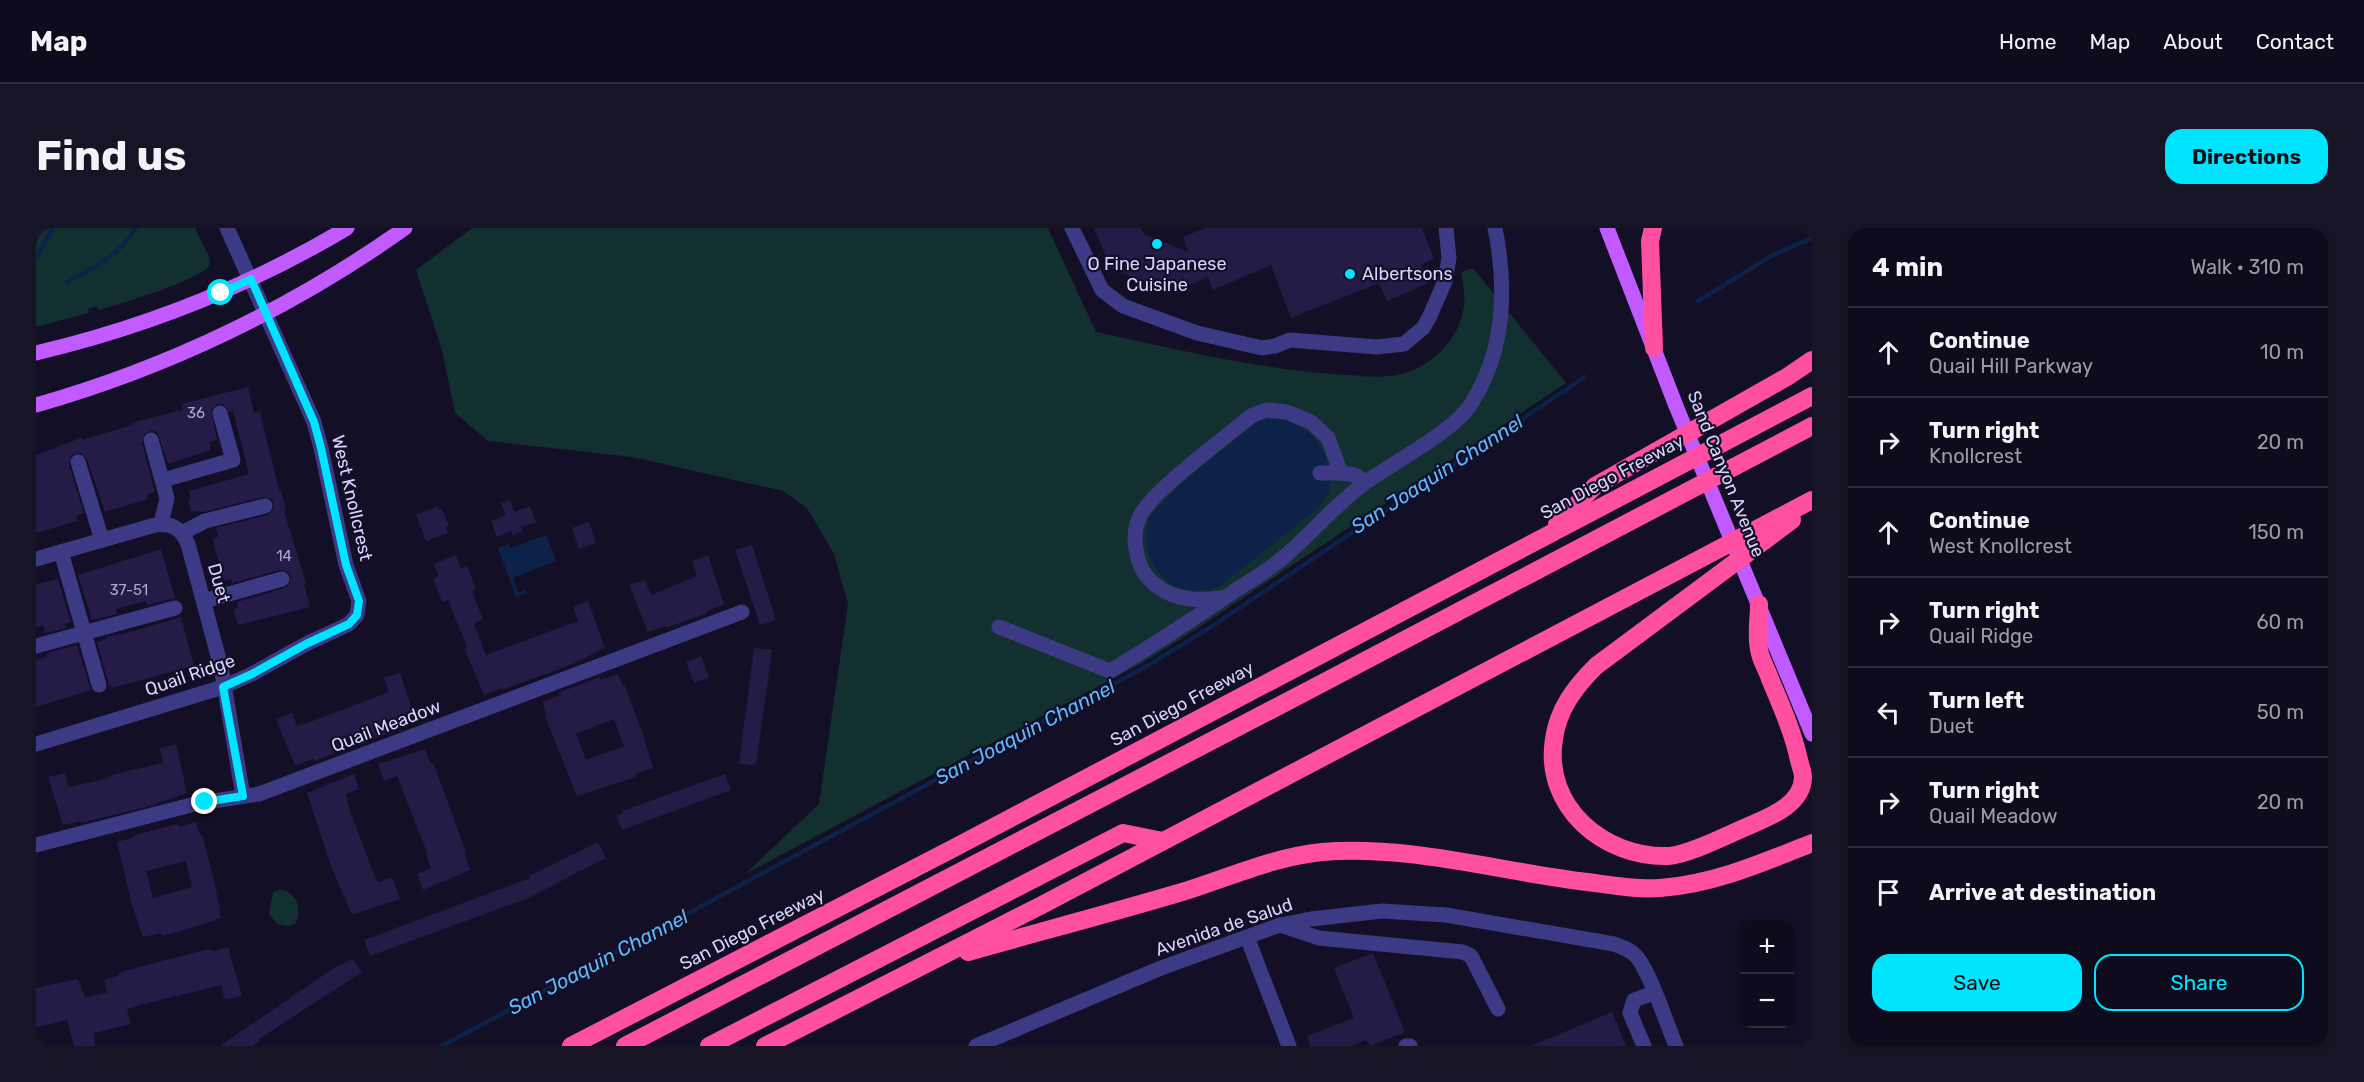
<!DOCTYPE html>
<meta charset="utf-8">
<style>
body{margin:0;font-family:Rubik,sans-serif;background:#171425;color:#f1f3f6}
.controls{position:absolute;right:18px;bottom:18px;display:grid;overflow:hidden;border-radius:12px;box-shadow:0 3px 9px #0003}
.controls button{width:54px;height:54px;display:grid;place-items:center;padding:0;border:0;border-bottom:2px solid #2e2b3b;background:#0e0b1c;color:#f1f3f6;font:30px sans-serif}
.stop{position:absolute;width:18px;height:18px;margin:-14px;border:4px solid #00e5ff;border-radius:50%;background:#fff}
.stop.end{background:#00e5ff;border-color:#fff;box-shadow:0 2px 6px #0008}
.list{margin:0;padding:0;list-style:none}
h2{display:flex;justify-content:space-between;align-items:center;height:78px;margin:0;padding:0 24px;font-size:26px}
h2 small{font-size:20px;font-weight:400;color:#9b9ba3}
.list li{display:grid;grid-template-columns:39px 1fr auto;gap:18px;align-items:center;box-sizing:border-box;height:90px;padding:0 24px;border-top:2px solid #2e2b3b}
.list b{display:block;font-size:22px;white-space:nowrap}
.list p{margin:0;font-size:20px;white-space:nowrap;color:#9b9ba3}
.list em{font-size:20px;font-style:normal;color:#9b9ba3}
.actions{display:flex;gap:12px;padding:18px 24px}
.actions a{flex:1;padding:14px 0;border:2px solid #00e5ff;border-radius:18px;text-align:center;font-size:21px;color:#00e5ff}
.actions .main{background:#00e5ff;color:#111}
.icon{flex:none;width:33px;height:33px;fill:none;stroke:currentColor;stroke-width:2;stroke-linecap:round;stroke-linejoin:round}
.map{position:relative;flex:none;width:1776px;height:818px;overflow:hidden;border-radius:18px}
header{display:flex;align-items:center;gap:36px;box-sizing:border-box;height:84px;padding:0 30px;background:#0e0b1c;border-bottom:2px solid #2e2b3b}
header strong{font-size:28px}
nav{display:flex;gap:33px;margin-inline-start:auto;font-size:21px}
.intro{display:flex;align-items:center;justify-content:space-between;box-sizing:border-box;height:144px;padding:0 36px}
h1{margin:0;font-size:42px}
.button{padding:15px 27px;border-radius:18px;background:#00e5ff;color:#111;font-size:21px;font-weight:700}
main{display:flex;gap:36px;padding:0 36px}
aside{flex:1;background:#0e0b1c;border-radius:18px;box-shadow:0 3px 9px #0003}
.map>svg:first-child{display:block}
.green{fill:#12302f}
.water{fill:#0c2248}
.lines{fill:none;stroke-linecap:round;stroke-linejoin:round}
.stream{stroke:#0c2248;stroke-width:4.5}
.building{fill:#241b47;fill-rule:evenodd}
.minor{stroke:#3d3a85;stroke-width:15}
.major{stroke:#c25bff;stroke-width:15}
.highway{stroke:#ff4fa3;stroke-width:18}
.route{stroke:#00e5ff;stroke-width:8}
.poi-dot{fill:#00e5ff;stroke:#130f26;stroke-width:2}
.labels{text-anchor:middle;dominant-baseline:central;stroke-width:4.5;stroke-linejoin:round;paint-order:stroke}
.number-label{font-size:15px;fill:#aca6d1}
.poi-label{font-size:18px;fill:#d9d4ff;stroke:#130f26}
.street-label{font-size:18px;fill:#d9d4ff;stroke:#130f26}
.water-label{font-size:20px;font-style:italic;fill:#62b6ff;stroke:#130f26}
</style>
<header>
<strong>Map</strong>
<nav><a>Home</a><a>Map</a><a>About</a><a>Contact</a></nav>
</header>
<div class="intro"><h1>Find us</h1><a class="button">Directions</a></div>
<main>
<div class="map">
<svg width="1776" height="818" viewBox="0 0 1776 818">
<rect width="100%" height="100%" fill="#130f26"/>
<g class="green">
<path d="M0,0h159l14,29 1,8c-9,15 -91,39 -111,45l-2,-4 -9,3 1,4 -53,14z"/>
<path d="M436,0h576l48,104c79,17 157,36 238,42 20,1 43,5 63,1 30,-5 60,-33 66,-63 3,-13 0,-27 -2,-40l12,-4 93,115 -371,247 -51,32 -399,212 74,-70 29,-200 -14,-50 -27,-46 -24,-17 -151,-34 -144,-16 -33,-28 -13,-63 -26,-80z"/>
<path d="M246,661c15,6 20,18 14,34l-7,3 -12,-2 -8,-10 4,-22z"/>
</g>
<g class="water">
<path d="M1241,191c8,2 16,4 23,8 21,11 35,41 29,64 -2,7 -8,13 -13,19l-98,77c-18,6 -41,6 -55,-10 -14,-14 -21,-34 -15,-55 8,-23 89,-83 112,-102z"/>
<polygon points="510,307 520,333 477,350 482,364 489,362 491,365 480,369 462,320 472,316 474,320"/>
</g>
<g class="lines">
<g class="stream">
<polyline points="0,30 17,0"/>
<path d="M31,54c27,-13 52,-27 69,-54"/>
<polyline points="1662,73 1737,27 1776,10"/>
<polyline points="406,818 1111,438 1175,399 1549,149"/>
</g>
</g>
<g class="building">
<polygon points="1058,0 1105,0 1108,6 1152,24 1147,9 1169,0 1386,0 1398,30 1385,37 1392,55 1351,73 1343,55 1255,90 1235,37 1177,62 1172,49 1134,65 1075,40"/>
<polygon points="212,159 218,185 224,184 243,262 245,262 250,283 248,283 270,355 268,356 274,379 202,397 197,381 202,380 201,374 249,360 253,357 255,349 252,344 244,342 196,355 195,351 188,353 180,325 177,310 182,309 180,300 232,287 238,280 236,271 227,269 167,284 155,283 152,272 155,271 153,263 213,246 197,183 194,184 187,176 181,176 175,182 181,212 173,214 175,222 132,236 122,206 117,202 108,206 106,215 119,264 111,266 112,271 69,284 51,231 45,225 35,227 33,237 48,285 40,288 41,293 0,305 0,227 45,210 46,212 96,197 95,195 147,182 145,176"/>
<polygon points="474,272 479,284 494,278 500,294 485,299 487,303 477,307 475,303 461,309 455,293 470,287 465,275"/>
<polygon points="402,278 403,282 406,281 413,298 410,300 412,305 390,313 380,287"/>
<polygon points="553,294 560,315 543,321 536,300"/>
<polygon points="716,317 740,392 724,397 699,322"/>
<polygon points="125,321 139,370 111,377 110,373 80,381 81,386 56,392 42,347"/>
<polygon points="420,327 425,341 431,338 440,361 436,363 447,391 438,396 450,427 542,393 537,379 552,373 569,420 537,436 466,462 466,460 448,467 428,420 431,419 412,372 406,374 397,351 403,348 398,336"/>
<polygon points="672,327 688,376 671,383 671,385 630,400 629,398 612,404 593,357 609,352 615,367 661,348 656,333"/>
<polygon points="22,351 35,394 29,396 30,400 9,405 7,397 0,399 0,356"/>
<polygon points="145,389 158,438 76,460 75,457 73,458 61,414 70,411 69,409 91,405"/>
<polygon points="41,417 55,462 0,479 0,432 11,429 10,427 15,424"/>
<polygon points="718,420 736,422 721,531 719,536 715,537 703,535"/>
<polygon points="665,428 673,449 658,455 650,434"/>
<polygon points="364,445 380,492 363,499 364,501 331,513 278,533 277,531 259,538 240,491 256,485 261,498 274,494 353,464 348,450"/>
<path d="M582,446l5,12h2l18,48 10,34 -18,6 1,3 -59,19 -32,-80 2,-1 -5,-13 18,-7 -2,-2 42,-16 1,3zM578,491l10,27 -38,14 -10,-26z"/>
<polygon points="140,516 151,565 117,577 45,595 45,593 27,597 12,549 29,545 32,559 69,551 79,546 127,535 124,520"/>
<polygon points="389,521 394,534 398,537 418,591 430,624 428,625 434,642 387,662 381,646 395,640 390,627 392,627 361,548 348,553 342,536"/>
<polygon points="318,546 323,561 310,566 313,580 338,647 342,654 356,649 364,671 316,687 295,638 271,565"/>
<polygon points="689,546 695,562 586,602 580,588 587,585 586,583"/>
<path d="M160,594l4,13 2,-1 13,50 6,34 -33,11 -26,7 -1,-3 -18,4 -11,-32 -15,-63 14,-4 4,-3 42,-11 1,2h5zM150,633l6,26 -39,11 -7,-27z"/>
<polygon points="562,614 570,630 490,671 334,728 328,712 494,650 493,648"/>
<polygon points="192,719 206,768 189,772 185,757 104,777 91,781 95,796 58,805 59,818 38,818 31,792 0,799 0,760 42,751 49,769 71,765 68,752 81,748 84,744 173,721 178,723"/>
<polygon points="1337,725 1369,804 1334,818 1330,812 1316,818 1275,818 1271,808 1318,790 1298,740"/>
<polygon points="317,731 326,744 223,811 224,813 216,818 184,818 298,740"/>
<polygon points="1576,784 1590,818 1495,818"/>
</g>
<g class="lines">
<g class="minor">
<polyline points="1036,0 1066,62 1087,78 1161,105 1226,120 1239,118 1254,112 1341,119 1368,116 1387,100 1393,90 1409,53 1413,30 1410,0"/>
<polyline points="115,212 131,270 125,296"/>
<polyline points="42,234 66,312"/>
<polyline points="1284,245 1305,245"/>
<polyline points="127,252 197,232 184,185"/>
<polyline points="146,305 169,293 229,278"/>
<polyline points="25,324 63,457"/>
<path d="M0,331l119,-34c17,-2 26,3 33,19l33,123 22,129"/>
<path d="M1185,370c-26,4 -53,1 -72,-19 -13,-13 -18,-43 -10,-61 10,-25 87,-81 112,-102l15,-6 21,2 24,10 17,16 13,35 14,2 10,7"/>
<polyline points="168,373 246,351"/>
<path d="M963,399l111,44c42,-25 82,-51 123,-79 17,-11 36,-22 52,-36 28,-24 51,-52 81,-74 28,-20 88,-51 105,-78 34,-53 36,-116 24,-176"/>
<polyline points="0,418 139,380"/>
<polyline points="0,516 187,459 216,446 270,416 313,396 321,387 323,373 310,337 285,220 278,194 191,0"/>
<polyline points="0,617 159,576 223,566 706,384"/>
<polyline points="1244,697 1283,710 1427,724 1435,728 1462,781"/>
<polyline points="1211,709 1253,818"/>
<path d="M940,818l185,-78 119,-43 31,-6 71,-8 64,4 168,29c8,3 15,5 21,11 14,13 32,70 41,91"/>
<polyline points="1370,818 1374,818"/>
<polyline points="1608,818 1594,785 1598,772 1618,765"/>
</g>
<g class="major">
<polyline points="1571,0 1640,178 1776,506"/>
<path d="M0,125c110,-26 214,-67 311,-125"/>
<path d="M0,177c131,-37 258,-98 369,-177"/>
</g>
<g class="highway">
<polyline points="1617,0 1614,13 1618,120"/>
<polyline points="1521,296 1559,258 1751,149 1776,132"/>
<path d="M1723,376c0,14 -3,31 0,45 1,10 8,20 11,30 11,26 23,53 29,81 1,5 4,12 4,17 0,26 -31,39 -50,47 -22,9 -64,31 -85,32 -64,2 -125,-49 -114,-117 4,-30 21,-52 42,-73l196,-146"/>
<path d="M932,724c71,-20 143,-39 214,-60 46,-14 91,-35 140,-40 86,-7 172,18 257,29 26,3 55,9 81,7 54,-4 102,-25 152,-45"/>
<polyline points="535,818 916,621 1776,168"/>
<polyline points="589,818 1258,470 1776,198"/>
<polyline points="673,818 1087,605 1127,613"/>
<polyline points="729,818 1004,678 1776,272"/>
</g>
</g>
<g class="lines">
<polyline class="route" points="169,574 207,568 187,459 216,446 270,416 313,396 321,387 323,373 310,337 285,220 278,194 215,51 185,65"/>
</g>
<g class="poi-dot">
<circle cx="1121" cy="16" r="6"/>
<circle cx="1314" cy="46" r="6"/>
</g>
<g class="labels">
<g class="number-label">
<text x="160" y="185">36</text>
<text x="248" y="328">14</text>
<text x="93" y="362">37-51</text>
</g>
<g class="poi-label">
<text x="1121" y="36">O Fine Japanese<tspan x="1121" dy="21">Cuisine</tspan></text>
<text x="1326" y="46" text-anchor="start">Albertsons</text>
</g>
<g class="street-label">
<text transform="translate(1690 246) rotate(68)">Sand Canyon Avenue</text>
<text transform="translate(1576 249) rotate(-28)">San Diego Freeway</text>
<text transform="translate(316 270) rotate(77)">West Knollcrest</text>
<text transform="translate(183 355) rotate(74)">Duet</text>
<text transform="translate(154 447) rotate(-19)">Quail Ridge</text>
<text transform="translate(1146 476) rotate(-28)">San Diego Freeway</text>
<text transform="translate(350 498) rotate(-21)">Quail Meadow</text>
<text transform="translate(1188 699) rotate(-19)">Avenida de Salud</text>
<text transform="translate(716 701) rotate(-27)">San Diego Freeway</text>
</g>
<g class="water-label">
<text transform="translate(1401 246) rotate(-33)">San Joaquin Channel</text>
<text transform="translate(989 504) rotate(-28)">San Joaquin Channel</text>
<text transform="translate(562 734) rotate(-28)">San Joaquin Channel</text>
</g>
</g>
</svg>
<div class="controls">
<button>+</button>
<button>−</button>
</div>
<div class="stop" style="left:185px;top:65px"></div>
<div class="stop end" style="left:169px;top:574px"></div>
</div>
<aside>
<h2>4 min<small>Walk · 310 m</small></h2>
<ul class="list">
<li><svg class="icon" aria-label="ahead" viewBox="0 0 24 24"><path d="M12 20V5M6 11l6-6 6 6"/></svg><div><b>Continue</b><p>Quail Hill Parkway</p></div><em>10 m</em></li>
<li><svg class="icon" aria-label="right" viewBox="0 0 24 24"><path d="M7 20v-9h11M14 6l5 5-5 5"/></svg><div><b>Turn right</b><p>Knollcrest</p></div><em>20 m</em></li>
<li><svg class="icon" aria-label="ahead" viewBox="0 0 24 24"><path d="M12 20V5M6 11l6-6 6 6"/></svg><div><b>Continue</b><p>West Knollcrest</p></div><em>150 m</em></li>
<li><svg class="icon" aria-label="right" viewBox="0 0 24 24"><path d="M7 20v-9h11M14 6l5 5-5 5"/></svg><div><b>Turn right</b><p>Quail Ridge</p></div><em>60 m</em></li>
<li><svg class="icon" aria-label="left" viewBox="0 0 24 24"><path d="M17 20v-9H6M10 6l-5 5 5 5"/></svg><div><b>Turn left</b><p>Duet</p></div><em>50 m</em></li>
<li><svg class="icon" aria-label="right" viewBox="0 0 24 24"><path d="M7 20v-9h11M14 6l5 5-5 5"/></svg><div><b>Turn right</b><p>Quail Meadow</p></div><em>20 m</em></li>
<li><svg class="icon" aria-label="arrive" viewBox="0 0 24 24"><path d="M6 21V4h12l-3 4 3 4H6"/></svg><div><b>Arrive at destination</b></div></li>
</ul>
<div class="actions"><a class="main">Save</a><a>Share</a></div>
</aside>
</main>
